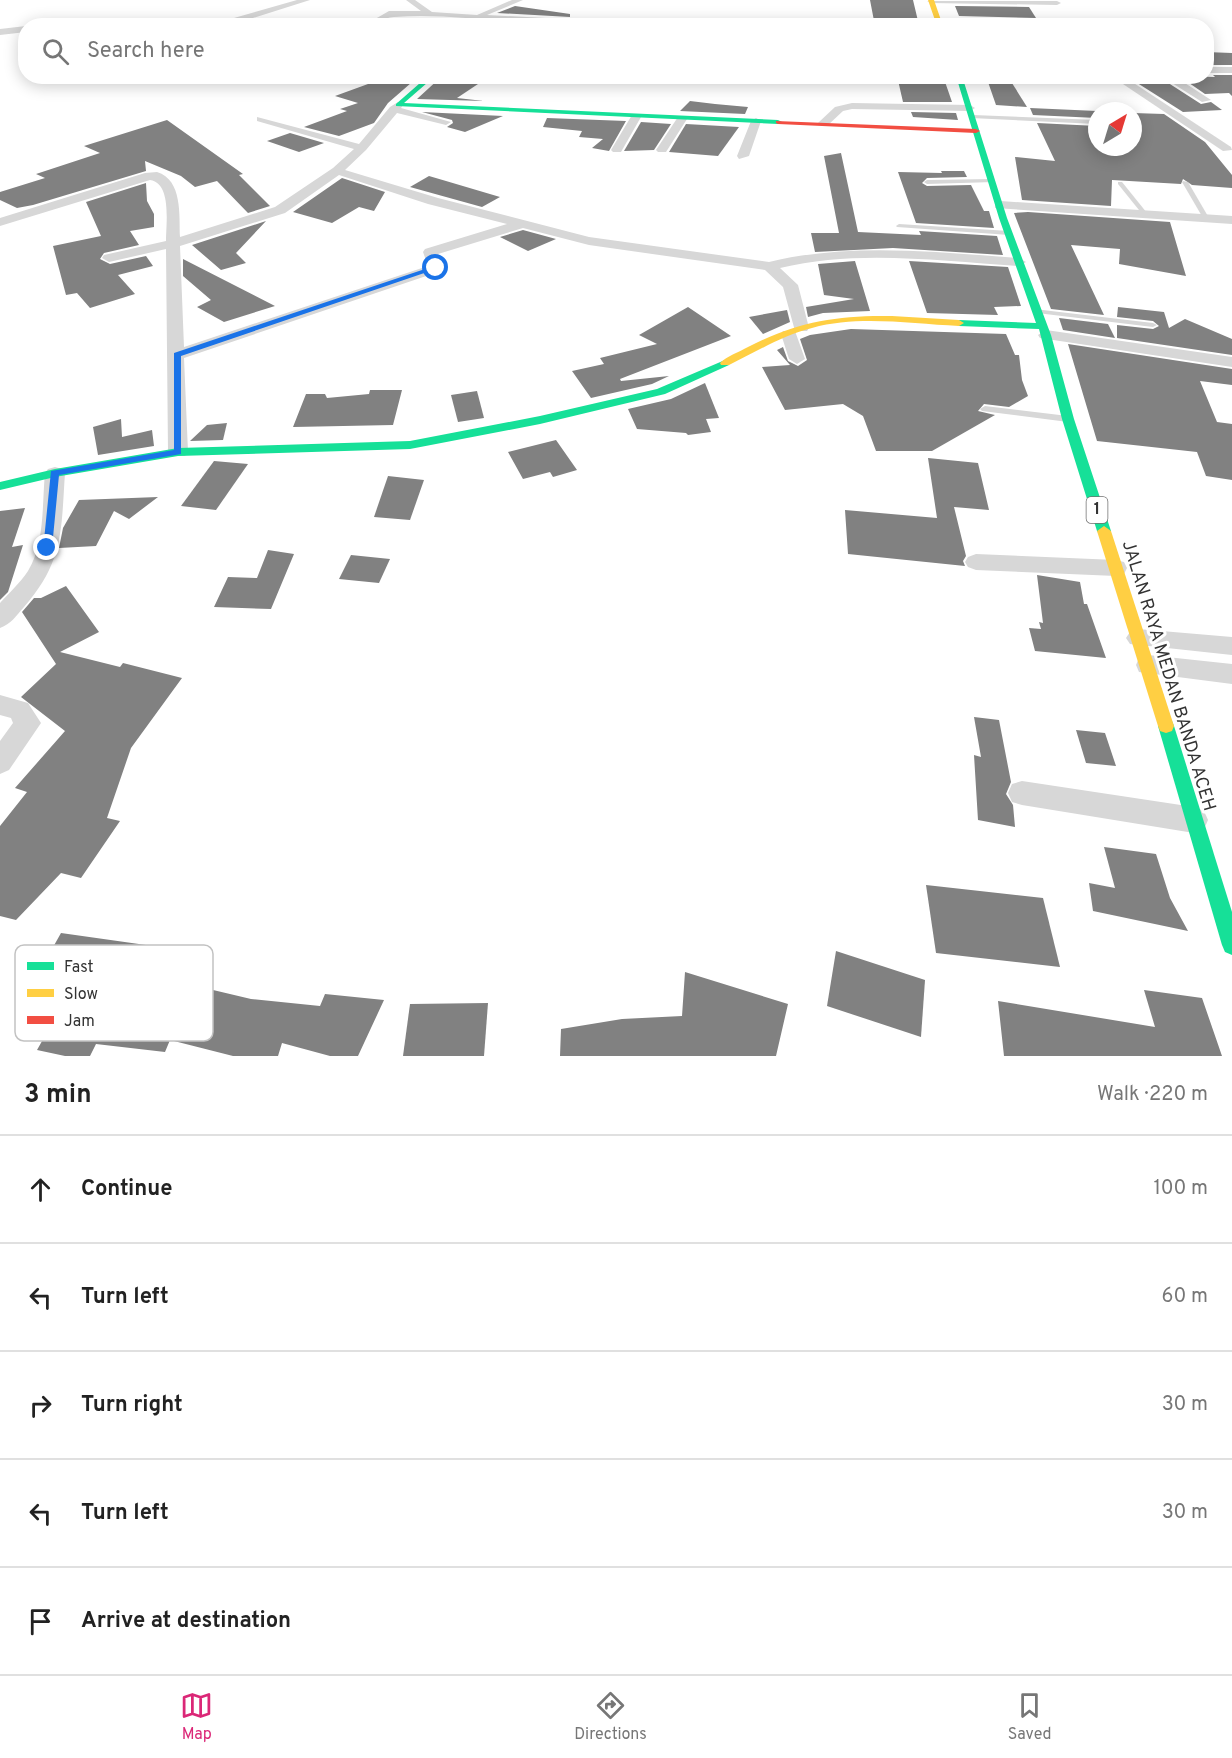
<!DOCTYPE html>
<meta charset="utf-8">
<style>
body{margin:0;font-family:Overpass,sans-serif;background:#f6f6f6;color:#222}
.compass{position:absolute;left:1088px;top:102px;width:54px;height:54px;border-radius:50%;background:#fff;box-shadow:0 3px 15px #0003;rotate:38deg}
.stop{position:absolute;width:18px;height:18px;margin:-14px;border:4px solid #1a73e8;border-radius:50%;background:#fff}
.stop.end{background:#1a73e8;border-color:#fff;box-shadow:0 2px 6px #0008}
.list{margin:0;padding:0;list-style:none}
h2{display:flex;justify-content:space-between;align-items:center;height:78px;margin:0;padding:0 24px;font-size:26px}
h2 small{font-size:20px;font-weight:400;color:#767676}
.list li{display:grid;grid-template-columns:39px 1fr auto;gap:18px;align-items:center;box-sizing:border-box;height:108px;padding:0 24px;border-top:2px solid #e0e0e0}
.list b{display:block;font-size:22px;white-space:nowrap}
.list em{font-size:20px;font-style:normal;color:#767676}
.icon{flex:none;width:33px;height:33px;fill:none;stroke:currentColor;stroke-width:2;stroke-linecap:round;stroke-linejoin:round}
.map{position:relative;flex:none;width:1232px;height:1056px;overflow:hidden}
.search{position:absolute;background:#fff;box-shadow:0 3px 15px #0003;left:18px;right:18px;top:18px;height:66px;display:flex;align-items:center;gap:15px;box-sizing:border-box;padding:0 21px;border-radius:24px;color:#767676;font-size:22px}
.sheet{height:618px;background:#fff}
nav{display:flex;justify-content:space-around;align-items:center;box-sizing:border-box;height:84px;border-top:2px solid #e0e0e0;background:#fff;font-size:16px;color:#767676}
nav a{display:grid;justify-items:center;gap:3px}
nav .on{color:#db2777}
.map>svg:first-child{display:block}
.building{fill:#818181}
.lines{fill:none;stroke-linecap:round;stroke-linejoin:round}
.lane{fill:#d7d7d7;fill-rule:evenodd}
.street{fill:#d7d7d7;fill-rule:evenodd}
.fast{fill:#16e098;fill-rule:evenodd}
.slow{fill:#ffcf43;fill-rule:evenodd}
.jam{fill:#f24e42;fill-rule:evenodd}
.route{fill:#1a73e8}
.labels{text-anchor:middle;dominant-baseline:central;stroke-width:6;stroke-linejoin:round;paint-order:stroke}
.shield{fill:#fff;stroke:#707070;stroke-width:1.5}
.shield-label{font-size:16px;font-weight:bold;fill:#333}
.street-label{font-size:18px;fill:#333;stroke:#fff}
.key{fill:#fff;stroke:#c2c2c2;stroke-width:1.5}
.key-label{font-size:16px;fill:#333}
</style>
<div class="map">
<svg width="1232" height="1056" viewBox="0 0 1232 1056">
<rect width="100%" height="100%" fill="#fff"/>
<g class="building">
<polygon points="870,0 913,0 918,21 904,21 905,26 875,26"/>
<polygon points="515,6 570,14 570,17 497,13"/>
<polygon points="955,6 1029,7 1036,18 959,16"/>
<polygon points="1206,52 1232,53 1232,65 1206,65"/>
<polygon points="1213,75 1232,75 1232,96 1229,93 1205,94 1179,76 1215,77"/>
<polygon points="390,76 419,76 388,103 374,123 339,136 304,127 347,111 340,109 358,103 335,96"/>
<polygon points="897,76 943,76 952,102 903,102"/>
<polygon points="441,77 481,82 457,98 484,101 417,99"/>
<polygon points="1159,77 1201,104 1211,102 1222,110 1183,112 1131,79"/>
<polygon points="988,82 1012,83 1027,107 996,105"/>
<polygon points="690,101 715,104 748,107 745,114 680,111"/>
<polygon points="1030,108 1097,111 1097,118 1033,115"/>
<polygon points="422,112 503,116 465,132 447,127 453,123 452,120"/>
<polygon points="911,112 956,113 958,120 913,117"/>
<polygon points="1133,113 1164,114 1205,142 1232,175 1232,188 1192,185 1183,179 1181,184 1112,180 1111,206 1022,200 1015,157 1055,161 1037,123 1097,126 1097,147 1133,147"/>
<polygon points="547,118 626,121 609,151 592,148 603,139 579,137 582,131 543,127"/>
<polygon points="167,120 243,174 239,175 270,206 248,213 217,181 195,187 181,176 145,161 146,171 33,205 17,208 0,200 0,192 45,178 36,174 100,153 84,146"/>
<polygon points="641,122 671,124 654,150 624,151"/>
<polygon points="686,124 739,127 718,156 669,152"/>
<polygon points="290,133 324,143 299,152 267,141"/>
<polygon points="841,153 858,232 921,235 919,231 997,236 1003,255 893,248 815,252 811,233 839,233 824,156"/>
<polygon points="941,171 964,171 967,177 927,178 922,183 927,186 971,185 984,211 989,211 994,228 916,223 898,172 942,173"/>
<polygon points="429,176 446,181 500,197 482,207 410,187"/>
<polygon points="342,178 385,192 374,211 359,207 332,223 293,212"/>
<polygon points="146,183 147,201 154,214 154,227 130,231 139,245 104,253 100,259 110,264 146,256 153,266 118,275 135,294 90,308 77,293 66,295 53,246 101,236 86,202"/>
<polygon points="1028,212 1170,222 1186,276 1119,264 1120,249 1071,245 1104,315 1051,309 1014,213"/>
<polygon points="266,221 236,253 246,263 221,270 192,245"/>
<polygon points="523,230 556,239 528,251 500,237"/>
<polygon points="183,259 275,306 224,322 197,307 211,300 183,276"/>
<polygon points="855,261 870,311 823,313 808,317 806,307 854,299 824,295 818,264"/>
<polygon points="909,261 1008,267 1021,306 994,307 998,315 927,313"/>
<polygon points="688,307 731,336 620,379 621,381 669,376 652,384 591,398 572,371 604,364 600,358 657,344 639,335"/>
<polygon points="1118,307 1164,312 1169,328 1185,319 1232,339 1232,355 1117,338 1117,325 1153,329 1159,326 1153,321 1117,317"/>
<polygon points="787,310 790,322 763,334 749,317"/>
<polygon points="1059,318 1108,324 1115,338 1063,330"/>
<polygon points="851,329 1006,334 1015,355 1019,355 1022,380 1028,396 1009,407 984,404 978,411 995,415 932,451 876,451 863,416 843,404 785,410 762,367 790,365 777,350 783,347 788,361 798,366 807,360 800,339 810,335"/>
<polygon points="1068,344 1232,369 1232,385 1200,381 1217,422 1232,424 1232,480 1206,476 1197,452 1097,441"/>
<polygon points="705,383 719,418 706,419 711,432 688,435 686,433 637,429 628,409 671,399"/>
<polygon points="370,390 402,390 393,425 293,427 306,394 325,394 327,398 369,394"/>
<polygon points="477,391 484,418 458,422 451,395"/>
<polygon points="121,419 122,437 152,430 154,446 98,455 93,427"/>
<polygon points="227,423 223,440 190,441 207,425"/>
<polygon points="556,440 577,470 553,477 550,472 523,479 508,452"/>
<polygon points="928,458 978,463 989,510 954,507 966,556 963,561 965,566 848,554 845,510 937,518"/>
<polygon points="214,461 248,464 216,510 181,506"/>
<polygon points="388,476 424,480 410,520 374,517"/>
<polygon points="158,497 129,519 114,511 96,546 59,548 63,528 79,500"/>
<polygon points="25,508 12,547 23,545 8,592 0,600 0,511"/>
<polygon points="268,550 294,554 271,609 214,607 228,577 257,578"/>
<polygon points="351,555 390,559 379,583 339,579"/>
<polygon points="1037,575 1080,582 1084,604 1087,604 1106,658 1035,651 1029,628 1041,629 1039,622 1043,623"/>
<polygon points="66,586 99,632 60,652 120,667 123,663 182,678 131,748 107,818 120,821 81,878 61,873 16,920 0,916 0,826 27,792 15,788 65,731 21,697 56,664 22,612 34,598 41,598"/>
<polygon points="974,717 999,720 1011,782 1006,794 1013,805 1015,827 978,820 974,755 981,757"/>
<polygon points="1076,730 1105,733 1116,766 1086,763"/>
<polygon points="1104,847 1156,854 1170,898 1188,931 1093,911 1089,883 1115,888"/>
<polygon points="926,885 1043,898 1060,967 936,953"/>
<polygon points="61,933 153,946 144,965 198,970 192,985 251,999 320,1006 325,994 384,1000 358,1056 330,1056 282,1043 278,1056 233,1056 170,1040 165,1052 96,1044 90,1056 65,1056 37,1050 64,1002 25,997"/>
<polygon points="836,951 925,980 921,1037 827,1006"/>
<polygon points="685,972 788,1004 776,1056 560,1056 561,1029 622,1019 682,1016"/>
<polygon points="1144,990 1202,998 1222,1056 1004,1056 998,1001 1155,1027"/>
<polygon points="488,1003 484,1056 403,1056 410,1004"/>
</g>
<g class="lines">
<g class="lane">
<polygon points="973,115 1097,120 1097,124 971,118"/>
<polygon points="992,179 995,181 994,182 927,184 924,182 927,180"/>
<polygon points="1183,181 1188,182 1209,218 1208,219 1203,218 1182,182"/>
<polygon points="1118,182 1122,182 1147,213 1147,215 1143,215 1118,184"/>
<polygon points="899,224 1009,231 1012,233 1009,235 897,227 896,226"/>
<polygon points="1034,309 1153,323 1157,325 1153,327 1037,313 1034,313"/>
<polygon points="985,406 1068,416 1073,419 1068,422 982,411 980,409"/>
</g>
<g class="street">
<polygon points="297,0 310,0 234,24 47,26 90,18 234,18"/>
<path d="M406,0h9l17,12 45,3 35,-15h11l-36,15 209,11h-163l2,-2c-46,-3 -95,-11 -141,-7 -11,0 -19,9 -31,9l26,-15h32z"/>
<polygon points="927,1 1057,1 1061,3 1057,5 931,3"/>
<polygon points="938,18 1035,20 1039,23 1032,26 935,23"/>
<polygon points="26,26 26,32 0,35 0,29"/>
<rect x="1206" y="67" width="26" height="6"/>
<polygon points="1111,76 1123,76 1231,147 1232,150 1223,151"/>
<polygon points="1161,76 1174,76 1211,100 1202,102"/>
<path d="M398,102l5,3 -2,3 50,14 -5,3 -49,-12 -31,37 -21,20 93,28 151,39 180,25c82,-20 166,-10 250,-4l7,4 -7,4c-79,-5 -162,-17 -239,2l18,17 11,43 -2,3h-12l10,28 -8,5 -8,-5 -8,-25 2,-3h12l-12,-44 -18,-17 -176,-25 -66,-17 -85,26 5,14 -2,3 -257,87 4,94 -3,4h-14l-3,-4 -2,-203 -57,13 -7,-4 2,-3 62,-14c0,-17 6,-58 -16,-61l-150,46v-8l145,-45 12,-1c26,8 22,44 23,65l95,-30 58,-39 21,-19 -97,-28v-4l102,27 31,-37zM339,175l89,29 79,20 -82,25 -2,3 5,14 -244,81 -4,-101 105,-33z"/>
<polygon points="852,103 970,105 975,108 970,111 852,109 843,111 828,125 818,123 835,107"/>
<polygon points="632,115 641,117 621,152 613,152 611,150"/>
<polygon points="678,117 687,119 666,152 658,152 656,150"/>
<polygon points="756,118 761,121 749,156 739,159 737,156 751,121"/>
<polygon points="1000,201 1232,216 1232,224 995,208 995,202"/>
<polygon points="1046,330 1232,357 1232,367 1040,338 1038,335"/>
<path d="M55,467l7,2 3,4c-4,58 -1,88 -41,134 -8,9 -13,17 -24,21v-25c9,-10 20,-20 28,-32 17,-28 14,-67 17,-98l3,-4z"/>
<polygon points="976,554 1116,560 1124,562 1127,568 1124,574 1116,576 976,570 968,567 965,562 968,557"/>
<polygon points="1138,629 1232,637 1232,655 1130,644 1126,638 1130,632"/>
<polygon points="1148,655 1232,664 1232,684 1139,672 1136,665 1139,658"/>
<polygon points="0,695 28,703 41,723 9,770 0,774 0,741 13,723 11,718 0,715"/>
<polygon points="1022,781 1194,807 1204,811 1208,820 1204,829 1194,833 1022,805 1012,802 1008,793 1012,784"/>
</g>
<g class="fast">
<polygon points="428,76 435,76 404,103 778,120 782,122 778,124 396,106 396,104"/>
<polygon points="956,76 962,76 1007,218 1051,335 1074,419 1111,531 1109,534 1099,534 1097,531 1062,419 1039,329 959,326 954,323 959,320 1036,323 999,218"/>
<polygon points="725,360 729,361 729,365 665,394 540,424 410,449 178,456 55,477 0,490 0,482 55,469 178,448 410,441 540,416 657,389"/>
<polygon points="1166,719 1172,721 1174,726 1232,912 1232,955 1225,952 1222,945 1158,726 1160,721"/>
</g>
<g class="slow">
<polygon points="928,0 934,0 943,26 937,26"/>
<path d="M892,316l67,4 5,3 -5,3c-48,-2 -100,-11 -147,2 -29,7 -56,24 -83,37h-8l-1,-2c7,-7 19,-11 28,-16 49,-25 88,-32 144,-31z"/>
<polygon points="1104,526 1111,531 1174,726 1172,731 1166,733 1160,731 1158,726 1097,531"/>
</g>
<polygon class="jam" points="776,121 976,129 980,131 976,133 778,124 776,123"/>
</g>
<polygon class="route" points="434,266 439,268 181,356 181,454 59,475 52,548 43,550 51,471 174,450 174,353"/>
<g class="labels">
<rect class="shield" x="1086.5" y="497" width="21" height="26" rx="4.5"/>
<g class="shield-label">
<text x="1097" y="510">1</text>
</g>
<g class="street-label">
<text transform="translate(1168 676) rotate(73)">JALAN RAYA MEDAN BANDA ACEH</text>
</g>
</g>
<rect x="15" y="945" width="198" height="96" rx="9" class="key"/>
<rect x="27" y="962" width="27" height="8" fill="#16e098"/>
<rect x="27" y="989" width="27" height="8" fill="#ffcf43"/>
<rect x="27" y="1016" width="27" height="8" fill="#f24e42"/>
<g class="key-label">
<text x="64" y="972">Fast</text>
<text x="64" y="999">Slow</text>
<text x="64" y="1026">Jam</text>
</g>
</svg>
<svg class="compass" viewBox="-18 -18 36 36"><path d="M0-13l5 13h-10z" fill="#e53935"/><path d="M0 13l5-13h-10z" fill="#767676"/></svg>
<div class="stop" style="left:436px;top:268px"></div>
<div class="stop end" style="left:47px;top:548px"></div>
<div class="search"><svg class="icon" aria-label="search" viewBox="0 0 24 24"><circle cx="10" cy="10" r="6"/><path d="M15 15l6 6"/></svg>Search here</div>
</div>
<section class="sheet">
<h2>3 min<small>Walk · 220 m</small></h2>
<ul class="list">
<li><svg class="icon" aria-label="ahead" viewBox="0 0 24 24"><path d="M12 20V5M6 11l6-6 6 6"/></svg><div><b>Continue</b></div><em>100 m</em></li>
<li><svg class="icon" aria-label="left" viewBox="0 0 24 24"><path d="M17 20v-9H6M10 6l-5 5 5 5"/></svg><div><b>Turn left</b></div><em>60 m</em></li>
<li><svg class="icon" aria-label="right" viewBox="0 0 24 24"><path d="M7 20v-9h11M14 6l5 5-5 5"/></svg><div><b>Turn right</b></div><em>30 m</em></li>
<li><svg class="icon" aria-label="left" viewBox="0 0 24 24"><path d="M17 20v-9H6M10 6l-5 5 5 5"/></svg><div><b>Turn left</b></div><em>30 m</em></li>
<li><svg class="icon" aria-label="arrive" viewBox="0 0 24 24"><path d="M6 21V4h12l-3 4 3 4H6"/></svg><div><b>Arrive at destination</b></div></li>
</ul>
</section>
<nav>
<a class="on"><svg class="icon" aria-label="map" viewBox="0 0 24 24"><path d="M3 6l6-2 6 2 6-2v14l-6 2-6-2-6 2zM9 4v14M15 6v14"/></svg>Map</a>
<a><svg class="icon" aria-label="directions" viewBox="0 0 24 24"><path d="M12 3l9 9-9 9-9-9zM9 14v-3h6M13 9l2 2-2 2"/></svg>Directions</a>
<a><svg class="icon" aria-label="saved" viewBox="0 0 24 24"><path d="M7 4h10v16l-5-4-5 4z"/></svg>Saved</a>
</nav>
